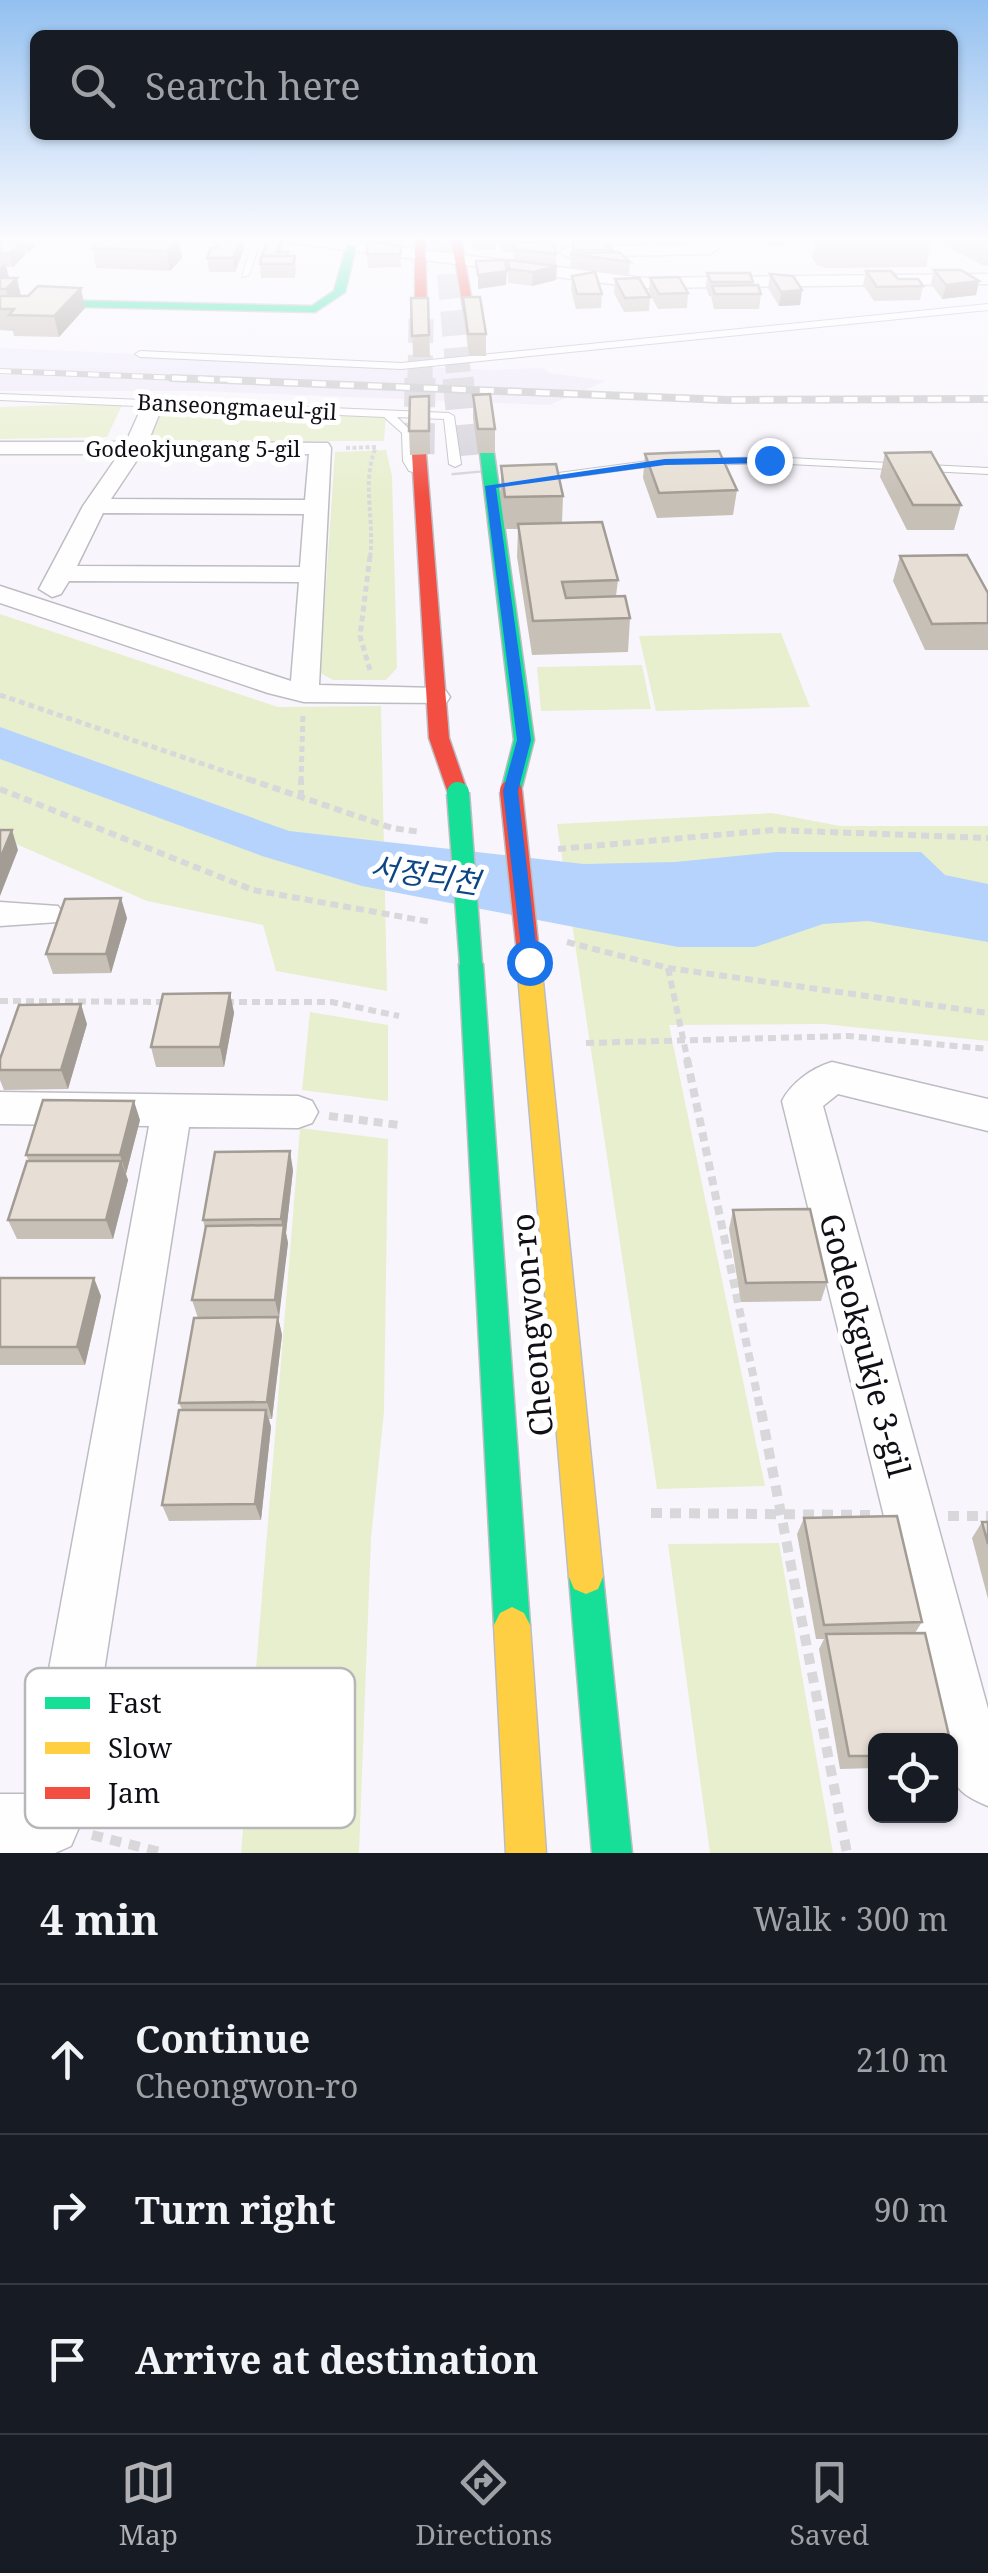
<!DOCTYPE html>
<meta charset="utf-8">
<style>
body{margin:0;font-family:"Noto Serif","Noto Sans KR",serif;background:#242831;color:#f1f3f6}
.controls{position:absolute;right:30px;bottom:30px;display:grid;overflow:hidden;border-radius:15px;box-shadow:0 2px 8px #0004}
.controls button{width:90px;height:90px;display:grid;place-items:center;padding:0;border:0;border-bottom:2px solid #363941;background:#171b24;color:#f1f3f6;font:50px sans-serif}
.stop{position:absolute;width:30px;height:30px;margin:-22px;border:8px solid #1a73e8;border-radius:50%;background:#fff}
.stop.end{background:#1a73e8;border-color:#fff;box-shadow:0 2px 10px #0008}
.list{margin:0;padding:0;list-style:none}
h2{display:flex;justify-content:space-between;align-items:center;height:130px;margin:0;padding:0 40px;font-size:42px}
h2 small{font-size:32px;font-weight:400;color:#9ea1a6}
.list li{display:grid;grid-template-columns:65px 1fr auto;gap:30px;align-items:center;box-sizing:border-box;height:150px;padding:0 40px;border-top:2px solid #363941}
.list b{display:block;font-size:38px;white-space:nowrap}
.list p{margin:0;font-size:32px;white-space:nowrap;color:#9ea1a6}
.list em{font-size:32px;font-style:normal;color:#9ea1a6}
.icon{flex:none;width:55px;height:55px;fill:none;stroke:currentColor;stroke-width:2;stroke-linecap:round;stroke-linejoin:round}
.map{position:relative;flex:none;width:988px;height:1853px;overflow:hidden}
.search{position:absolute;background:#171b24;box-shadow:0 2px 8px #0004;left:30px;right:30px;top:30px;height:110px;display:flex;align-items:center;gap:25px;box-sizing:border-box;padding:0 35px;border-radius:15px;color:#9ea1a6;font-size:38px}
.sheet{height:580px;background:#171b24}
nav{display:flex;justify-content:space-around;align-items:center;box-sizing:border-box;height:140px;border-top:2px solid #363941;background:#171b24;font-size:28px;color:#9ea1a6}
nav a{display:grid;justify-items:center;gap:5px}
nav .on{color:#b0b0b5}
.map>svg:first-child{display:block}
.built{fill:#efebf9}
.green{fill:#e8efcf}
.water{fill:#b5d3fc}
.lines{fill:none;stroke-linecap:round;stroke-linejoin:round}
.secondary-tunnel-far1{stroke:#d5d3da;stroke-width:25;stroke-dasharray:25 12;stroke-linecap:butt}
.secondary-tunnel{stroke:#d5d3da;stroke-width:31;stroke-dasharray:31 16;stroke-linecap:butt}
.lane-casing{stroke:#bebcc3;stroke-width:2}
.street-casing{stroke:#bebcc3;stroke-width:3}
.fast-casing{stroke:#bebcc3;stroke-width:3}
.slow-casing{stroke:#bebcc3;stroke-width:3}
.jam-casing{stroke:#bebcc3;stroke-width:3}
.path-far4{stroke:#d8d7d9;stroke-width:4;stroke-dasharray:4 2.5;stroke-linecap:butt}
.path-far3{stroke:#d8d7d9;stroke-width:5;stroke-dasharray:6 4;stroke-linecap:butt}
.path-far2{stroke:#d8d7d9;stroke-width:6;stroke-dasharray:8 5;stroke-linecap:butt}
.path-far1{stroke:#d8d7d9;stroke-width:8;stroke-dasharray:9 6;stroke-linecap:butt}
.path{stroke:#d8d7d9;stroke-width:10;stroke-dasharray:11 8;stroke-linecap:butt}
.lane{fill:#fefeff;fill-rule:evenodd}
.street{fill:#fefeff;fill-rule:evenodd}
.fast{fill:#16e098;fill-rule:evenodd}
.slow{fill:#ffcf43;fill-rule:evenodd}
.jam{fill:#f24e42;fill-rule:evenodd}
.rail-far1-casing{stroke:#c8c7c9;stroke-width:6}
.rail-casing{stroke:#c8c7c9;stroke-width:8}
.rail-far1{stroke:#fff;stroke-width:4;stroke-dasharray:11;stroke-linecap:butt}
.rail{stroke:#fff;stroke-width:5;stroke-dasharray:14;stroke-linecap:butt}
.fast-bridge-casing{stroke:#bebcc3;stroke-width:25;stroke-linecap:butt}
.jam-bridge-casing{stroke:#bebcc3;stroke-width:25;stroke-linecap:butt}
.fast-bridge{stroke:#16e098;stroke-width:22}
.jam-bridge{stroke:#f24e42;stroke-width:22}
.wall{fill:#c7c0b7}
.shaded-wall{fill:#a29c95}
.building{fill:#e7dfd5;stroke:#a29c95;stroke-width:2.5}
.route{fill:#1a73e8}
.labels{text-anchor:middle;dominant-baseline:central;stroke-width:10;stroke-linejoin:round;paint-order:stroke}
.far-street-label{font-size:22px;fill:#100e16;stroke:#fff}
.water-label{font-size:30px;font-style:italic;fill:#0b4586;stroke:#fff}
.near-street-label{font-size:32px;fill:#100e16;stroke:#fff}
.key{fill:#fff;stroke:#b7b7b9;stroke-width:2.5}
.key-label{font-size:28px;fill:#100e16}
</style>
<div class="map">
<svg width="988" height="1853" viewBox="0 0 988 1853">
<rect width="100%" height="100%" fill="#f8f6fc"/>
<polygon class="built" points="0,348 492,370 543,368 550,373 606,381 549,405 203,391 0,391"/>
<g class="green">
<polygon points="123,403 107,437 0,439 0,407"/>
<polygon points="154,405 386,414 384,441 150,441 138,435"/>
<polygon points="386,450 392,476 397,668 386,680 333,680 320,673 335,452"/>
<polygon points="0,614 278,707 381,706 387,991 276,971 263,925 147,901 0,837"/>
<polygon points="781,633 810,707 656,711 639,636"/>
<polygon points="642,665 651,709 541,711 537,667"/>
<polygon points="772,813 840,826 988,826 988,1041 823,1024 669,1025 765,1486 657,1489 557,824"/>
<polygon points="310,1012 388,1025 388,1101 302,1090"/>
<polygon points="300,1128 388,1139 384,1412 371,1538 359,1853 241,1853"/>
<polygon points="779,1543 833,1853 710,1853 668,1544"/>
</g>
<polygon class="water" points="0,727 289,831 584,864 675,862 777,852 921,852 945,875 988,884 988,942 868,921 823,924 755,947 678,947 362,886 262,856 0,759"/>
<g class="lines">
<g class="secondary-tunnel-far1">
<polyline points="446,237 459,380"/>
<polyline points="420,380 421,319"/>
</g>
<g class="secondary-tunnel">
<polyline points="458,378 467,474"/>
<polyline points="419,454 420,378"/>
</g>
<defs>
<g id="lane">
<polygon points="254,237 262,237 249,275 242,277"/>
<polygon points="988,304 988,310 401,369 140,357 135,354 140,351 401,363"/>
<polygon points="0,394 449,413 454,416 461,464 455,467 449,464 444,419 397,417 412,432 413,461 419,469 413,472 409,471 403,461 402,433 384,417 0,400"/>
<polygon points="769,457 988,468 988,474 769,463 699,465 694,462 699,459"/>
<polygon points="663,459 668,462 667,464 536,482 530,479 536,476"/>
</g>
<g id="street">
<polygon points="276,237 322,237 643,278 988,274 988,284 643,288 284,242"/>
<polygon points="697,237 713,237 718,249 710,254 567,257 559,252 567,247 700,244"/>
<path d="M154,396l10,6 -16,40 180,1 3,5 -12,237 117,3 10,3 4,6 -4,6 -142,-1 -36,-9 -268,-90v-17l291,95 8,-99 -230,-1 -8,13 -9,3 -13,-8 44,-83 36,-52h-119v-12h126l18,-40zM141,454h168l-4,46 -194,-1zM103,513l201,1 -4,53 -223,-1z"/>
<polygon points="0,902 58,906 63,914 58,922 0,926"/>
<path d="M832,1062l156,37v32l-150,-37 -15,12 165,603v97c-39,-16 -38,-27 -38,-66h-11l-157,-639c10,-19 30,-33 50,-39z"/>
<polygon points="0,1092 298,1096 312,1101 318,1112 312,1123 298,1128 189,1127 80,1825 71,1846 55,1853 0,1853 0,1794 26,1794 149,1126 0,1124"/>
</g>
<g id="fast">
<polygon points="347,245 356,247 345,292 315,312 0,305 0,299 312,306 334,291"/>
<polygon points="487,449 494,453 534,740 521,791 511,797 501,791 514,740 480,453"/>
<polygon points="471,956 483,964 530,1625 524,1637 512,1643 500,1637 494,1625 459,964"/>
<polygon points="586,1560 598,1565 603,1577 632,1853 592,1853 569,1577 574,1565"/>
</g>
<g id="slow">
<polygon points="529,954 541,962 603,1577 598,1589 586,1594 574,1589 569,1577 517,962"/>
<polygon points="512,1607 524,1613 530,1625 546,1853 506,1853 494,1625 500,1613"/>
</g>
<g id="jam">
<polygon points="415,237 425,237 427,319 421,322 415,319"/>
<polygon points="451,237 461,237 475,320 465,318"/>
<polygon points="419,450 426,454 449,738 468,793 458,799 448,793 429,738 412,454"/>
</g>
</defs>
<use href="#lane" class="lane-casing"/>
<use href="#street" class="street-casing"/>
<use href="#fast" class="fast-casing"/>
<use href="#slow" class="slow-casing"/>
<use href="#jam" class="jam-casing"/>
<path class="path-far4" d="M346,448l30,-1c-15,36 -1,72 -6,111"/>
<g class="path-far3">
<polyline points="370,670 360,636 370,556"/>
<polyline points="0,695 256,782"/>
<polyline points="301,782 303,714"/>
</g>
<g class="path-far2">
<polyline points="248,779 392,828 421,832"/>
<polyline points="0,789 253,890 431,922"/>
<polyline points="301,798 301,779"/>
<polyline points="558,849 774,830 988,838"/>
<polyline points="567,942 668,968 988,1013"/>
<polyline points="668,968 688,1062"/>
<polyline points="0,1001 169,1002"/>
<polyline points="226,1002 332,1002 399,1016"/>
<polyline points="586,1043 848,1036 988,1049"/>
</g>
<g class="path-far1">
<polyline points="687,1059 761,1413"/>
<polyline points="329,1116 399,1125"/>
</g>
<g class="path">
<polyline points="761,1411 847,1853"/>
<polyline points="651,1513 870,1515"/>
<polyline points="948,1516 988,1516"/>
<polyline points="92,1835 164,1853"/>
</g>
<use href="#lane" class="lane"/>
<use href="#street" class="street"/>
<use href="#fast" class="fast"/>
<use href="#slow" class="slow"/>
<use href="#jam" class="jam"/>
<defs>
<polyline id="rail-far1" points="0,371 235,380"/>
<polyline id="rail" points="172,378 727,400 988,399"/>
</defs>
<use href="#rail-far1" class="rail-far1-casing"/>
<use href="#rail" class="rail-casing"/>
<use href="#rail-far1" class="rail-far1"/>
<use href="#rail" class="rail"/>
<defs>
<polyline id="fast-bridge" points="458,793 471,964"/>
<polyline id="jam-bridge" points="511,791 529,962"/>
</defs>
<use href="#fast-bridge" class="fast-bridge-casing"/>
<use href="#jam-bridge" class="jam-bridge-casing"/>
<use href="#fast-bridge" class="fast-bridge"/>
<use href="#jam-bridge" class="jam-bridge"/>
</g>
<g class="wall">
<polygon points="104,237 174,237 179,239 182,258 170,271 96,268 92,248"/>
<polygon points="192,237 245,237 244,249 235,272 209,272 207,258 214,248 213,239 210,241"/>
<polygon points="282,237 283,244 280,252 288,256 295,256 296,269 295,278 261,278 260,262"/>
<polygon points="370,237 404,237 405,244 381,243 400,246 401,267 368,268 367,254"/>
<polygon points="472,237 489,237 492,240 492,237 552,237 556,254 556,280 532,286 508,283 508,260 514,261 513,252 505,253 496,243 496,249 474,250"/>
<polygon points="645,237 671,237 671,241 647,242"/>
<polygon points="759,237 790,237 789,245 764,245"/>
<polygon points="815,237 988,237 988,266 982,265 932,239 926,267 827,268 817,265 812,258"/>
<polygon points="0,239 35,246 29,252 25,252 25,255 13,267 6,267 9,277 7,278 21,296 85,308 59,337 14,336 13,331 0,330"/>
<polygon points="572,241 612,250 612,252 630,262 629,276 570,268"/>
<polygon points="934,270 979,281 976,295 942,299 931,284"/>
<polygon points="866,271 923,286 920,300 874,301 863,285"/>
<polygon points="707,273 753,282 753,285 761,294 759,309 714,309 711,296 709,296 706,287"/>
<polygon points="770,274 802,290 800,305 779,306 768,288"/>
<polygon points="572,276 602,294 601,308 576,309 571,290"/>
<polygon points="650,278 688,293 687,308 658,309 649,292"/>
<polygon points="615,279 650,297 649,311 624,312 614,293"/>
<polygon points="463,297 486,334 486,356 469,356 464,318"/>
<polygon points="411,298 428,298 430,357 413,357"/>
<polygon points="473,395 495,429 495,453 478,453 473,418"/>
<polygon points="429,396 430,454 410,455 409,431"/>
<polygon points="885,453 961,505 954,530 907,530 880,477"/>
<polygon points="645,454 737,490 733,515 657,518 643,478"/>
<polygon points="501,466 563,496 562,523 618,580 616,596 630,618 628,652 532,655 517,557 518,529 505,529 501,497"/>
<polygon points="900,556 988,593 988,650 925,650 893,581"/>
<polygon points="127,918 111,973 53,974 46,954"/>
<polygon points="230,993 234,1013 224,1067 156,1067 151,1047"/>
<polygon points="87,1024 68,1089 4,1090 0,1080 0,1059"/>
<polygon points="140,1120 126,1174 128,1180 113,1239 17,1239 8,1220 29,1161 26,1155"/>
<polygon points="293,1170 286,1233 288,1243 278,1318 282,1335 272,1419 269,1419 271,1427 261,1520 169,1521 162,1505 182,1410 179,1403 198,1318 192,1300 205,1228 203,1220"/>
<polygon points="733,1210 827,1282 821,1301 741,1302 729,1229"/>
<polygon points="0,1278 101,1296 85,1365 0,1365"/>
<polygon points="804,1518 922,1622 915,1633 876,1740 876,1768 840,1769 819,1649 824,1639 816,1639 797,1534"/>
<polygon points="982,1522 988,1522 988,1599 972,1538"/>
</g>
<g class="shaded-wall">
<polygon points="164,237 174,237 175,242 179,239 182,258 170,271"/>
<polygon points="242,237 245,237 244,249 235,272 233,258"/>
<polygon points="34,239 35,246 29,252 27,245"/>
<polygon points="22,242 25,255 13,267 9,254"/>
<polygon points="5,263 9,277 0,285 0,268"/>
<polygon points="557,266 556,280 532,286 533,272"/>
<polygon points="507,271 506,285 478,289 478,275"/>
<polygon points="17,278 23,305 11,309 6,289"/>
<polygon points="979,281 976,295 942,299 946,285"/>
<polygon points="81,288 85,308 59,337 54,316"/>
<polygon points="802,290 800,305 779,306 781,292"/>
<polygon points="12,830 18,850 0,896 0,859"/>
<polygon points="121,898 127,918 111,973 106,954"/>
<polygon points="230,993 234,1013 224,1067 220,1047"/>
<polygon points="81,1004 87,1024 68,1089 61,1070"/>
<polygon points="134,1101 140,1120 126,1174 120,1155"/>
<polygon points="290,1151 293,1170 286,1233 288,1243 279,1318 275,1300 283,1230 281,1219"/>
<polygon points="121,1161 128,1180 113,1239 106,1220"/>
<polygon points="94,1278 101,1296 85,1365 77,1347"/>
<polygon points="278,1317 282,1335 272,1419 267,1402"/>
<polygon points="266,1410 271,1427 261,1520 255,1504"/>
</g>
<g class="building">
<polygon points="104,237 164,237 163,238 179,239 167,251 92,248"/>
<polygon points="214,237 242,237 233,258 207,258 211,248 219,248 212,240"/>
<polygon points="268,237 282,237 277,252 288,252 287,256 262,256 260,262"/>
<polygon points="473,237 489,237 496,242 474,243"/>
<polygon points="503,237 527,237 528,239 505,239"/>
<polygon points="0,239 34,239 27,245 23,245 22,242 0,241"/>
<polygon points="0,241 22,242 9,254 0,253"/>
<polygon points="368,241 400,246 401,254 367,254"/>
<polygon points="572,241 603,241 612,250 574,250"/>
<polygon points="553,242 556,254 514,249 513,243"/>
<polygon points="619,252 630,262 570,254"/>
<polygon points="262,256 295,256 293,264 260,264"/>
<polygon points="505,260 507,271 478,275 476,261"/>
<polygon points="508,260 557,266 533,272 509,269"/>
<polygon points="934,270 961,270 979,281 946,285"/>
<polygon points="866,271 891,271 898,279 918,279 923,286 877,287"/>
<polygon points="595,272 602,294 577,294 572,276"/>
<polygon points="707,273 750,273 753,282 711,282"/>
<polygon points="770,274 793,276 802,290 781,292"/>
<polygon points="679,277 688,293 659,294 650,278"/>
<polygon points="0,278 17,278 6,289 0,289"/>
<polygon points="639,278 650,297 625,298 615,279"/>
<polygon points="758,285 761,294 715,294 712,286"/>
<polygon points="38,286 81,288 54,316 9,315 14,309 0,309 0,296 28,296"/>
<polygon points="463,297 480,297 486,334 468,334"/>
<polygon points="411,298 428,298 429,335 412,336"/>
<polygon points="490,394 495,429 478,429 473,395"/>
<polygon points="429,396 429,431 409,431 410,397"/>
<polygon points="719,451 737,490 659,493 645,454"/>
<polygon points="931,452 961,505 913,505 885,453"/>
<polygon points="556,464 563,496 505,497 501,466"/>
<polygon points="602,522 618,580 562,582 566,598 625,596 630,618 533,621 518,524"/>
<polygon points="967,555 988,593 988,623 932,624 900,556"/>
<polygon points="0,830 12,830 0,859"/>
<polygon points="121,898 106,954 46,954 65,899"/>
<polygon points="230,993 220,1047 151,1047 163,994"/>
<polygon points="81,1004 61,1070 0,1070 0,1059 19,1005"/>
<polygon points="43,1100 134,1101 120,1155 26,1155"/>
<polygon points="290,1151 281,1219 203,1220 215,1152"/>
<polygon points="27,1161 121,1161 106,1220 8,1220"/>
<polygon points="810,1209 827,1282 746,1283 733,1210"/>
<polygon points="284,1225 275,1300 192,1300 206,1226"/>
<polygon points="0,1278 94,1278 77,1347 0,1347"/>
<polygon points="278,1317 267,1402 179,1403 194,1318"/>
<polygon points="179,1410 266,1410 255,1504 162,1505"/>
<polygon points="897,1516 922,1622 824,1625 804,1518"/>
<polygon points="982,1522 988,1522 988,1544"/>
<polygon points="925,1633 950,1740 876,1740 876,1756 849,1756 826,1634"/>
</g>
<linearGradient id="sky" x2="0" y2="1"><stop stop-color="#93c0f0"/><stop offset="0.48" stop-color="#fcfbfe"/><stop offset="1" stop-color="#fcfbfe" stop-opacity="0"/></linearGradient>
<rect width="988" height="497" fill="url(#sky)"/>
<polygon class="route" points="769,457 773,463 665,465 496,488 531,740 518,791 538,962 529,968 523,966 503,791 517,740 485,486 665,459"/>
<g class="labels">
<g class="far-street-label">
<text transform="translate(237 406) rotate(3)">Banseongmaeul-gil</text>
<text x="193" y="448">Godeokjungang 5-gil</text>
</g>
<g class="water-label">
<text transform="translate(425 874) rotate(9)">서정리천</text>
</g>
<g class="near-street-label">
<text transform="translate(531 1325) rotate(-95)">Cheongwon-ro</text>
<text transform="translate(866 1345) rotate(75)">Godeokgukje 3-gil</text>
</g>
</g>
<rect x="25" y="1668" width="330" height="160" rx="15" class="key"/>
<rect x="45" y="1697" width="45" height="12" fill="#16e098"/>
<rect x="45" y="1742" width="45" height="12" fill="#ffcf43"/>
<rect x="45" y="1787" width="45" height="12" fill="#f24e42"/>
<g class="key-label">
<text x="108" y="1713">Fast</text>
<text x="108" y="1758">Slow</text>
<text x="108" y="1803">Jam</text>
</g>
</svg>
<div class="controls">
<button><svg class="icon" aria-label="locate" viewBox="0 0 24 24"><circle cx="12" cy="12" r="6"/><path d="M12 2v4M12 18v4M2 12h4M18 12h4"/></svg></button>
</div>
<div class="stop" style="left:529px;top:962px"></div>
<div class="stop end" style="left:769px;top:460px"></div>
<div class="search"><svg class="icon" aria-label="search" viewBox="0 0 24 24"><circle cx="10" cy="10" r="6"/><path d="M15 15l6 6"/></svg>Search here</div>
</div>
<section class="sheet">
<h2>4 min<small>Walk · 300 m</small></h2>
<ul class="list">
<li><svg class="icon" aria-label="ahead" viewBox="0 0 24 24"><path d="M12 20V5M6 11l6-6 6 6"/></svg><div><b>Continue</b><p>Cheongwon-ro</p></div><em>210 m</em></li>
<li><svg class="icon" aria-label="right" viewBox="0 0 24 24"><path d="M7 20v-9h11M14 6l5 5-5 5"/></svg><div><b>Turn right</b></div><em>90 m</em></li>
<li><svg class="icon" aria-label="arrive" viewBox="0 0 24 24"><path d="M6 21V4h12l-3 4 3 4H6"/></svg><div><b>Arrive at destination</b></div></li>
</ul>
</section>
<nav>
<a class="on"><svg class="icon" aria-label="map" viewBox="0 0 24 24"><path d="M3 6l6-2 6 2 6-2v14l-6 2-6-2-6 2zM9 4v14M15 6v14"/></svg>Map</a>
<a><svg class="icon" aria-label="directions" viewBox="0 0 24 24"><path d="M12 3l9 9-9 9-9-9zM9 14v-3h6M13 9l2 2-2 2"/></svg>Directions</a>
<a><svg class="icon" aria-label="saved" viewBox="0 0 24 24"><path d="M7 4h10v16l-5-4-5 4z"/></svg>Saved</a>
</nav>
